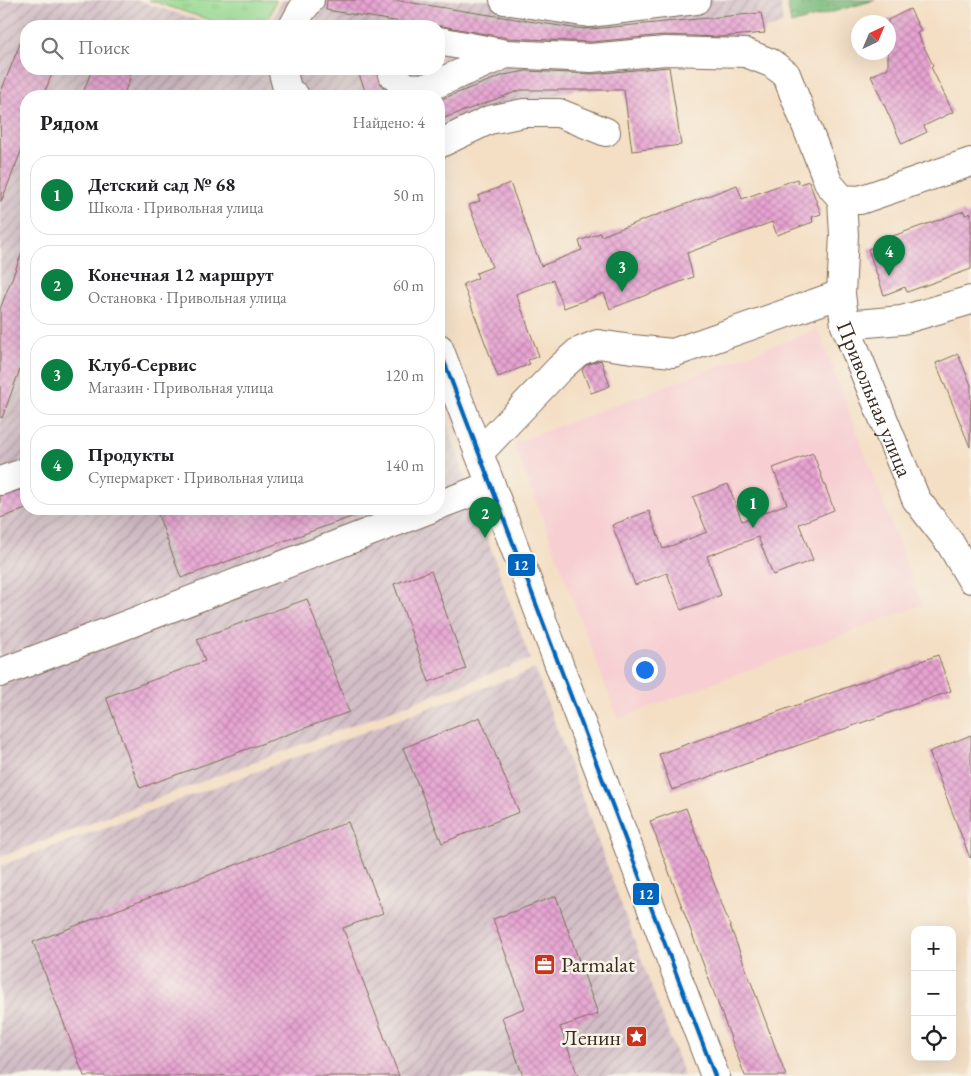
<!DOCTYPE html>
<html lang="ru">
<meta charset="utf-8">
<style>
body{margin:0;font-family:"EB Garamond",serif;background:#f2f2f2;color:#202124}
.controls{position:absolute;right:15px;bottom:15px;display:grid;overflow:hidden;border-radius:10px;box-shadow:0 5px 20px #0002}
.controls button{width:45px;height:45px;display:grid;place-items:center;padding:0;border:0;border-bottom:1px solid #e0e0e0;background:#fff;color:#202124;font:25px sans-serif}
.compass{position:absolute;left:851px;top:15px;width:45px;height:45px;border-radius:50%;background:#fff;box-shadow:0 5px 20px #0002;rotate:44deg}
.you{position:absolute;left:644px;top:669px;width:18px;height:18px;margin:-12px;border:4px solid #fff;border-radius:50%;background:#1a73e8;box-shadow:0 0 0 8px #1a73e833}
.badge{display:grid;place-items:center;width:32px;height:32px;border-radius:50%;background:#0b8043;color:#fff;font-size:16px;font-weight:700}
.pin{position:absolute;translate:-50% -41px;filter:drop-shadow(0 1px 2px #0008)}
.pin::after{content:'';position:absolute;top:26px;width:18px;height:15px;background:inherit;clip-path:polygon(0 0,100% 0,50% 100%)}
.list{margin:0;padding:0;list-style:none}
h2{display:flex;justify-content:space-between;align-items:center;height:65px;margin:0;padding:0 20px;font-size:21px}
h2 small{font-size:16px;font-weight:400;color:#757577}
.list li{display:grid;grid-template-columns:32px 1fr auto;gap:15px;align-items:center;box-sizing:border-box;height:80px;margin:0 10px 10px;padding:0 10px;border:1px solid #e0e0e0;border-radius:20px}
.list b{display:block;font-size:19px;white-space:nowrap}
.list p{margin:0;font-size:16px;white-space:nowrap;color:#757577}
.list em{font-size:16px;font-style:normal;color:#757577}
.icon{flex:none;width:28px;height:28px;fill:none;stroke:currentColor;stroke-width:2;stroke-linecap:round;stroke-linejoin:round}
.map{position:relative;flex:none;width:971px;height:1076px;overflow:hidden}
.search{position:absolute;background:#fff;box-shadow:0 5px 20px #0002;left:20px;top:20px;width:425px;height:55px;display:flex;align-items:center;gap:12px;box-sizing:border-box;padding:0 18px;border-radius:20px;color:#757577;font-size:19px}
.panel{position:absolute;background:#fff;box-shadow:0 5px 20px #0002;left:20px;top:90px;width:425px;height:425px;border-radius:20px}
.map>svg:first-child{display:block}
.built{fill:#f7cfd2}
.industrial{fill:url(#industrial-furrows)}
.grass{fill:url(#grass-tufts);stroke:#688258}
.forest{fill:url(#forest-crowns);stroke:#5a724d}
.building{fill:url(#building-cross-hatch)}
.lines{fill:none;stroke-linecap:round;stroke-linejoin:round}
.minor-casing{stroke:#7c6958;stroke-width:30}
.minor{stroke:#fff;stroke-width:28}
.bus-1-casing{stroke:#f7f3e8;stroke-width:8}
.bus-1{stroke:#0065bd;stroke-width:4}
.labels{text-anchor:middle;dominant-baseline:central;stroke-width:5;stroke-linejoin:round;paint-order:stroke}
.street-label{font-size:22px;fill:#3b2a1e;stroke:#f7f3e8}
.poi-label{font-size:22px;fill:#3b2a1e;stroke:#f7f3e8;text-anchor:start}
.line-badge{stroke:#f7f3e8;stroke-width:2}
.badge-label{font-size:14px;text-anchor:middle;font-weight:bold;fill:#fff}
</style>
<div class="map">
<svg width="971" height="1076" viewBox="0 0 971 1076">
<defs>
<pattern id="industrial-furrows" width="10" height="10" patternUnits="userSpaceOnUse" patternTransform="scale(1.25)"><rect width="10" height="10" fill="#d2bdc6"/><path d="M-1 1l2-2M0 10L10 0M9 11l2-2" fill="none" stroke="#ac9aa0"/></pattern>
<pattern id="grass-tufts" width="24" height="20" patternUnits="userSpaceOnUse" patternTransform="scale(1.25)"><rect width="24" height="20" fill="#96da92"/><path d="M3 7l-1-3M5 7V3M7 7l1-3M15 17l-1-3M17 17v-4M19 17l1-3" fill="none" stroke="#82bb7d"/></pattern>
<pattern id="forest-crowns" width="20" height="18" patternUnits="userSpaceOnUse" patternTransform="scale(1.25)"><rect width="20" height="18" fill="#78ba7c"/><path d="M2 6a3 3 0 1 1 6 0M12 15a3 3 0 1 1 6 0" fill="none" stroke="#649765"/></pattern>
<pattern id="building-cross-hatch" width="8" height="8" patternUnits="userSpaceOnUse" patternTransform="scale(1.25)"><rect width="8" height="8" fill="#e7a3d2"/><path d="M0 0l8 8M0 8l8-8" fill="none" stroke="#bc85aa"/></pattern>
</defs>
<rect width="100%" height="100%" fill="#f7f3e8"/>
<filter id="ink" filterUnits="userSpaceOnUse"><feTurbulence type="fractalNoise" baseFrequency=".02" numOctaves="2"/><feDisplacementMap in="SourceGraphic" scale="10" xChannelSelector="R" yChannelSelector="G"/><feConvolveMatrix kernelMatrix="1 2 1 2 8 2 1 2 1" color-interpolation-filters="sRGB"/></filter>
<filter id="wash" filterUnits="userSpaceOnUse"><feTurbulence type="fractalNoise" baseFrequency=".0096" numOctaves="4" result="noise"/><feDisplacementMap in="SourceGraphic" scale="20" xChannelSelector="R" yChannelSelector="G"/><feGaussianBlur stdDeviation="1.12" result="paint"/><feColorMatrix in="noise" values="0 0 0 0 0 0 0 0 0 0 0 0 0 0 0 0 0 1.4 0 .05"/><feComposite in="paint" operator="in"/></filter>
<g filter="url(#wash)">
<rect width="100%" height="100%" fill="#f4dfc5"/>
<polygon class="built" points="818,329 922,605 618,719 514,443"/>
<g class="industrial">
<polygon points="0,0 136,0 215,26 26,26 26,69 439,69 439,26 272,26 281,0 780,0 783,24 439,133 439,96 26,96 26,492 0,502"/>
<polygon points="439,403 530,659 0,857 0,513 26,503 26,509 439,509"/>
<polygon points="535,669 684,1076 0,1076 0,866"/>
</g>
<polygon class="grass" points="149,0 276,0 266,26 228,26"/>
<polygon class="forest" points="787,0 875,0 791,24"/>
<g id="blocks">
<g class="building">
<polygon points="327,0 394,0 573,28 591,29 761,13 765,33 719,37 664,35 591,42 508,38 442,26 426,26 326,10"/>
<polygon points="910,9 921,31 917,33 933,65 931,67 953,112 924,126 927,132 902,144 871,76 888,68 888,20"/>
<polygon points="25,31 26,69 54,69 43,96 26,96 26,139 1,202 0,94"/>
<polygon points="669,67 681,145 632,151 624,90 521,90 439,120 439,100 504,75 526,71 592,74"/>
<polygon points="92,69 112,69 131,76 123,96 82,96"/>
<polygon points="357,69 377,69 378,78 388,96 367,96"/>
<polygon points="797,179 799,184 809,181 821,214 812,217 813,222 777,235 772,222 687,253 693,277 610,309 604,293 564,308 553,280 516,294 539,356 528,360 530,364 498,377 463,284 478,278 476,273 492,267 469,205 480,201 478,196 510,183 541,266 582,250 579,241 600,233 601,236 737,185 742,199"/>
<polygon points="964,211 965,215 971,213 971,269 907,292 905,287 884,295 868,249 889,242 887,238"/>
<polygon points="25,245 26,245 26,353 2,418 0,417 0,309"/>
<polygon points="958,354 971,385 970,447 936,363"/>
<polygon points="601,360 610,386 591,393 582,370 586,365"/>
<polygon points="813,453 834,510 799,524 813,560 773,575 758,537 707,556 721,595 681,610 667,573 635,585 612,525 649,511 663,549 707,532 693,497 728,484 742,521 787,504 773,468"/>
<polygon points="26,488 26,509 0,518 0,496"/>
<polygon points="156,509 367,509 368,511 181,578"/>
<polygon points="431,571 466,669 429,682 394,584"/>
<polygon points="307,599 349,712 140,788 106,697 205,661 197,639"/>
<polygon points="938,655 951,691 672,790 659,754"/>
<polygon points="480,717 519,812 442,843 403,748"/>
<polygon points="971,735 971,857 970,858 929,752"/>
<polygon points="686,808 786,1076 745,1076 650,821"/>
<polygon points="348,822 383,913 343,928 399,1076 84,1076 33,942"/>
<polygon points="556,896 598,1014 560,1027 578,1076 523,1076 502,1017 525,1008 493,919"/>
</g>
</g>
</g>
<g filter="url(#ink)">
<use href="#blocks" fill-opacity="0" stroke="#7c6958" stroke-width="1"/>
<g class="lines">
<defs>
<g id="minor">
<polyline points="504,0 589,13 696,0"/>
<polyline points="293,26 302,10 310,0"/>
<polyline points="439,41 506,54 591,58 665,51 746,53 771,63 786,74 829,184 842,199 860,200 971,162"/>
<polyline points="282,69 288,92 295,96"/>
<polyline points="392,69 393,75 406,87 426,88 506,54"/>
<polyline points="439,144 489,120 524,113 559,113 606,132"/>
<path id="s1" d="M842,199l2,36 -3,59 4,31 71,174 34,44 21,36"/>
<polyline points="845,325 902,320 971,300"/>
<polyline points="439,348 715,1076"/>
<polyline points="479,453 559,369 578,352 598,344 632,349 673,353 841,294"/>
<polyline points="0,481 26,472"/>
<polyline points="439,505 491,485"/>
<polyline points="0,673 430,509"/>
</g>
</defs>
<use href="#minor" class="minor-casing"/>
<use href="#minor" class="minor"/>
<defs>
<polyline id="bus-1" points="439,348 715,1076"/>
</defs>
<use href="#bus-1" class="bus-1-casing"/>
<use href="#bus-1" class="bus-1"/>
</g>
</g>
<defs>
<symbol id="office-square" viewBox="-11 -11 22 22"><rect x="-9" y="-9" width="18" height="18" rx="4" fill="#c8321e" stroke="#f7f3e8"/><path d="M-6-3h4V-5.5h4V-3h4V5H-6ZM-1-4.5V-3h2v-1.5ZM-6 0V1H6V0Z" fill="#fff"/></symbol>
<symbol id="sight-square" viewBox="-11 -11 22 22"><rect x="-9" y="-9" width="18" height="18" rx="4" fill="#c8321e" stroke="#f7f3e8"/><path d="M0-6L1.8-2.2L6-1.7L2.9 1.2L3.7 5.4L0 3.3L-3.7 5.4L-2.9 1.2L-6-1.7L-1.8-2.2Z" fill="#fff"/></symbol>
</defs>
<g fill-rule="evenodd">
<use href="#office-square" x="532" y="952" width="25" height="25"/>
<use href="#sight-square" x="624" y="1024" width="25" height="25"/>
</g>
<g class="labels">
<g class="street-label">
<text stroke="none"><textPath href="#s1" startOffset="206">Привольная улица</textPath></text>
</g>
<g class="poi-label">
<text x="561" y="964">Parmalat</text>
<text x="621" y="1037" text-anchor="end">Ленин</text>
</g>
</g>
<g class="line-badge">
<rect x="507" y="553" width="29" height="24" rx="5" fill="#0065bd"/>
<rect x="632" y="882" width="28" height="24" rx="5" fill="#0065bd"/>
</g>
<g class="badge-label">
<text x="521" y="570">12</text>
<text x="646" y="899">12</text>
</g>
</svg>
<div class="controls">
<button>+</button>
<button>−</button>
<button><svg class="icon" aria-label="locate" viewBox="0 0 24 24"><circle cx="12" cy="12" r="6"/><path d="M12 2v4M12 18v4M2 12h4M18 12h4"/></svg></button>
</div>
<svg class="compass" viewBox="-18 -18 36 36"><path d="M0-13l5 13h-10z" fill="#e53935"/><path d="M0 13l5-13h-10z" fill="#757577"/></svg>
<div class="you"></div>
<div class="pin badge" style="left:753px;top:528px">1</div>
<div class="pin badge" style="left:485px;top:538px">2</div>
<div class="pin badge" style="left:622px;top:292px">3</div>
<div class="pin badge" style="left:889px;top:276px">4</div>
<div class="search"><svg class="icon" aria-label="search" viewBox="0 0 24 24"><circle cx="10" cy="10" r="6"/><path d="M15 15l6 6"/></svg>Поиск</div>
<section class="panel">
<h2>Рядом<small>Найдено: 4</small></h2>
<ul class="list">
<li><span class="badge">1</span><div><b>Детский сад № 68</b><p>Школа · Привольная улица</p></div><em>50 m</em></li>
<li><span class="badge">2</span><div><b>Конечная 12 маршрут</b><p>Остановка · Привольная улица</p></div><em>60 m</em></li>
<li><span class="badge">3</span><div><b>Клуб-Сервис</b><p>Магазин · Привольная улица</p></div><em>120 m</em></li>
<li><span class="badge">4</span><div><b>Продукты</b><p>Супермаркет · Привольная улица</p></div><em>140 m</em></li>
</ul>
</section>
</div>
